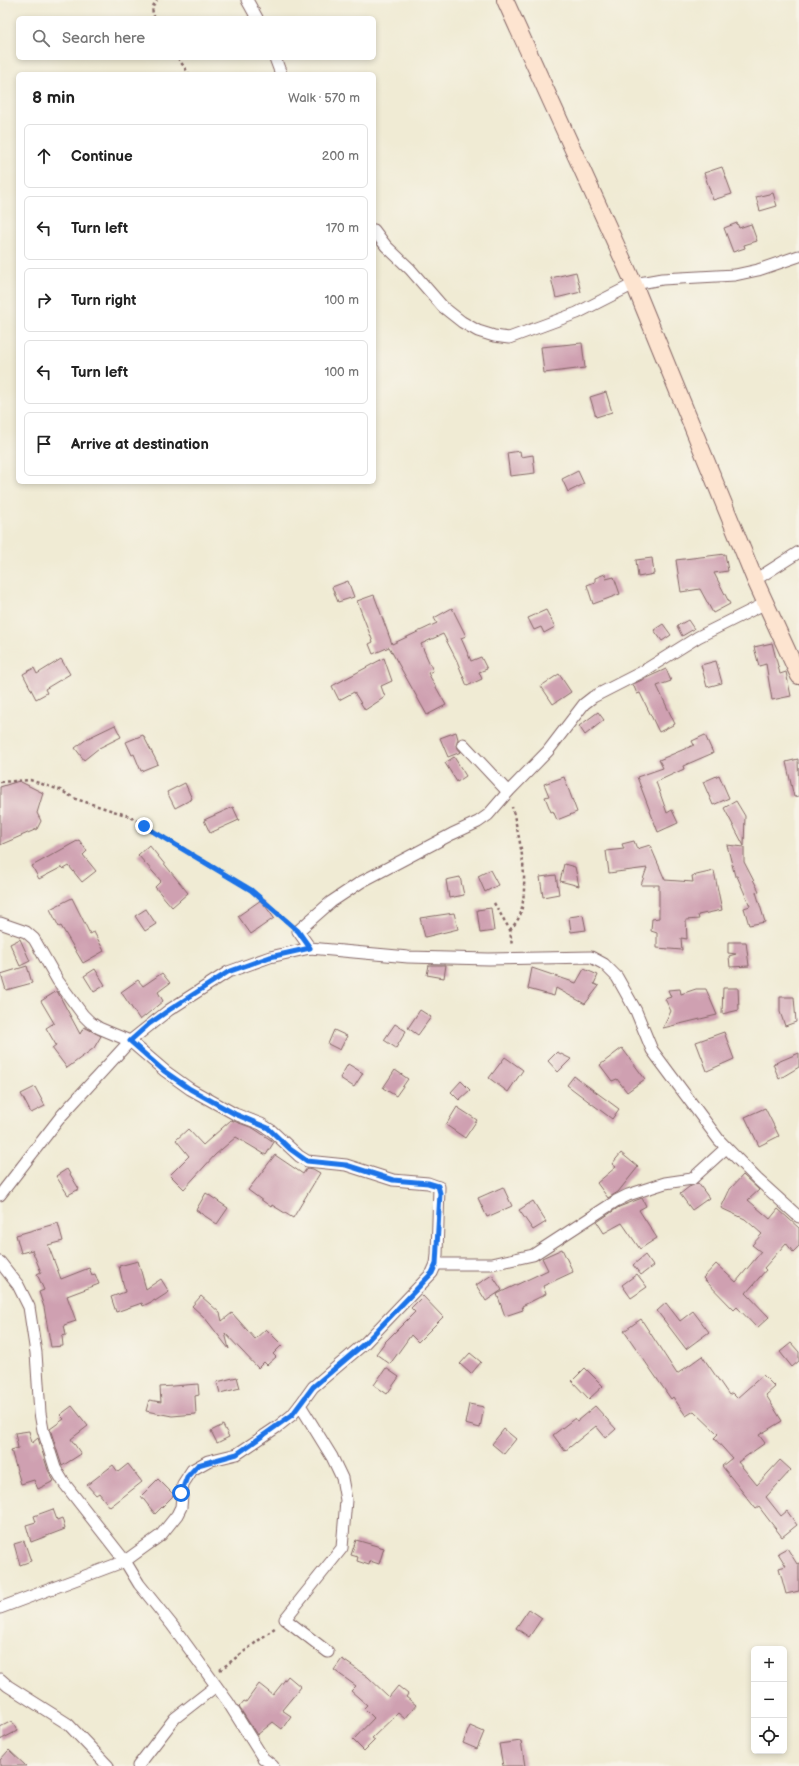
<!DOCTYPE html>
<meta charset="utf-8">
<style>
body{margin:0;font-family:"Balsamiq Sans",sans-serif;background:#f6f6f6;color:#222}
.controls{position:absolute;right:12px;bottom:12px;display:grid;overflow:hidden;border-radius:6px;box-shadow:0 2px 6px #0003}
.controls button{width:36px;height:36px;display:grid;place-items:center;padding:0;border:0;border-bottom:1px solid #e0e0e0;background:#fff;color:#222;font:20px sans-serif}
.stop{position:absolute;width:12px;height:12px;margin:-9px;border:3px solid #1a73e8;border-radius:50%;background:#fff}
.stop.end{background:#1a73e8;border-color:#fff;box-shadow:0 1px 4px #0008}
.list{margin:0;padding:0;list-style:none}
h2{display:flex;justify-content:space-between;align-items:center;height:52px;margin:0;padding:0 16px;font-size:17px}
h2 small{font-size:13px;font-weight:400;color:#767676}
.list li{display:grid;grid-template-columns:26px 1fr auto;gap:12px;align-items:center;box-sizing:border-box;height:64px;margin:0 8px 8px;padding:0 8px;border:1px solid #e0e0e0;border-radius:6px}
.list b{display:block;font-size:15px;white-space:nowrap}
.list em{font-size:13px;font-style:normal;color:#767676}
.icon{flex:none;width:22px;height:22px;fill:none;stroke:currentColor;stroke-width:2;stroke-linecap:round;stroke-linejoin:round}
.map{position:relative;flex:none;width:799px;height:1766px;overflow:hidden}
.search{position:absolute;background:#fff;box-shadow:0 2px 6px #0003;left:16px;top:16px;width:360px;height:44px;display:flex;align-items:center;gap:10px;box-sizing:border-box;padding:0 14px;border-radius:6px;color:#767676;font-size:15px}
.panel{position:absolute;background:#fff;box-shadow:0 2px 6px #0003;left:16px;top:72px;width:360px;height:412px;border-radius:6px}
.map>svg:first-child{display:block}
.building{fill:#cfa0b1}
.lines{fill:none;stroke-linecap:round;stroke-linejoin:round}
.street-casing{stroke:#846666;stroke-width:13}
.secondary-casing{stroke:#846666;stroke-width:18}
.path{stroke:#846666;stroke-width:2.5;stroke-dasharray:3 3;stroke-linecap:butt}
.street{stroke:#fff;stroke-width:11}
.secondary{stroke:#fde4d0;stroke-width:16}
.route{stroke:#1a73e8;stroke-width:5}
</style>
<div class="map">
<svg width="799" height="1766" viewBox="0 0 799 1766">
<rect width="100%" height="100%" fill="#f7f3e8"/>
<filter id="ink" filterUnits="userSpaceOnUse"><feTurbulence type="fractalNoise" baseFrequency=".025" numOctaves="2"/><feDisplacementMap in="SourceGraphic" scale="8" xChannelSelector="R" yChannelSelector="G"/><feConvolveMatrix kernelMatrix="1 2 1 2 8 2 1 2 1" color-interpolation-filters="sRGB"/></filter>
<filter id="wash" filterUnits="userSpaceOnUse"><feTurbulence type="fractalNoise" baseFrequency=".012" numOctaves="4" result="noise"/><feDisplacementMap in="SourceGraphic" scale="16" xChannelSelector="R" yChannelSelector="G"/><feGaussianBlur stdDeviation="0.9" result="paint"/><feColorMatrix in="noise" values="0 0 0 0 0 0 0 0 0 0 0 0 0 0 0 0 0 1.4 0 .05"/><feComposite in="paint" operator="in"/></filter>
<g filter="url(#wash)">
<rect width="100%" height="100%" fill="#f0ebd4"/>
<g id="blocks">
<g class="building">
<polygon points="722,167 732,194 713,200 704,173"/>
<polygon points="773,193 777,206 760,211 756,197"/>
<polygon points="737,223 739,228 751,224 757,241 744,245 745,248 733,252 724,228"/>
<polygon points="576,272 581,292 556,298 551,278"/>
<polygon points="582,343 585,368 544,373 541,347"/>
<polygon points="606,392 612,412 596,417 590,397"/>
<polygon points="520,451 521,457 533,455 535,473 510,476 507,453"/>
<polygon points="578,471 584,484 568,492 562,479"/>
<polygon points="725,554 728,571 714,573 730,604 713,613 700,589 681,592 676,560"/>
<polygon points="652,558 654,574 638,577 636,560"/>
<polygon points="605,574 606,579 614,577 620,594 593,604 587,585 595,582 595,578"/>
<polygon points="348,581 354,597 338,602 332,587"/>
<polygon points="374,595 392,644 437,623 434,618 452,608 466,636 461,638 471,661 481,657 487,669 479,672 482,679 467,686 457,661 443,634 421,644 433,671 428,673 446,705 427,715 389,647 373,654 369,644 373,642 357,601"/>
<polygon points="546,610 555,627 544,633 541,627 534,630 528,618"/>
<polygon points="688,620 694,629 682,636 677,626"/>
<polygon points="663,624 671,635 662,641 654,630"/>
<polygon points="772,643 780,674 786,672 791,696 772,700 766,664 759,666 754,647"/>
<polygon points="384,658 392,681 381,686 385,697 365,710 354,692 339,700 332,686"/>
<polygon points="61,659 70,674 45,689 47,693 36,699 23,674 34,668 37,674"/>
<polygon points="716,661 722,683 707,687 701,665"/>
<polygon points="666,669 671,681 657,686 675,724 659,732 640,693 637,694 633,684"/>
<polygon points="559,674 571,692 553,704 541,686"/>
<polygon points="598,712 604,720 585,735 579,726"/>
<polygon points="115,725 121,737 99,748 84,760 75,748 88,738"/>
<polygon points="456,732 458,739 456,746 461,752 448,757 440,738"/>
<polygon points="143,735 158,764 141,771 134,754 132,755 126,742"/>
<polygon points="705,735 713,753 683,766 684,769 656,782 667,813 672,810 678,823 658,832 637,777 663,768 659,760 694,745 692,741"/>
<polygon points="454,757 466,776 457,782 445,763"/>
<polygon points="798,759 799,796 794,797 786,762"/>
<polygon points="719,775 729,798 713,805 703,782"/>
<polygon points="564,777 577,812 557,820 553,811 551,812 545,797 549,796 544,784"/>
<polygon points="19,781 43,793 37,813 41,821 37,829 0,845 0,787"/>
<polygon points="185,783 192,799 175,808 167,792"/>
<polygon points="736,801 745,816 744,846 724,808"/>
<polygon points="233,807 239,820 210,833 204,820"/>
<polygon points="79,840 87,851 83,855 96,871 82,882 69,866 64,869 62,867 39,879 32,866"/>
<polygon points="634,841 637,849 650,845 665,880 693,882 692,876 714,871 722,910 698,915 699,919 686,920 687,939 681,938 682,950 657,948 657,933 651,931 652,919 659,918 659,885 641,885 647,868 609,873 606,851 624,849 622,844"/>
<polygon points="149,845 188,893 172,907 155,887 161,881 138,855"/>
<polygon points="727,845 744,847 744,862 759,891 756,892 765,922 749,925 744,908 750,906 737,876 735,876"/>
<polygon points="564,864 575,867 579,886 560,881"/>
<polygon points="490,870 498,885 485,892 478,876"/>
<polygon points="556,875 559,894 543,897 540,877"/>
<polygon points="460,877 464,895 449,898 446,880"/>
<polygon points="72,898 90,934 94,932 104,951 83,963 61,926 59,927 50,909"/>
<polygon points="261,900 274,918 251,934 238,916"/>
<polygon points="491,908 494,931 480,933 477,910"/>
<polygon points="146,909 156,924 145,931 135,916"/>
<polygon points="454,913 458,929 425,937 420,918"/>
<polygon points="583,915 586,930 571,932 569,917"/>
<polygon points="20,939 30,961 20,966 10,944"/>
<polygon points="728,942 746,942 749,966 730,967 729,956 736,954 728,953"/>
<polygon points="429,965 446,965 444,978 427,975"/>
<polygon points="27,966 32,983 6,990 1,974"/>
<polygon points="532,968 576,983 584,969 598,975 594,984 599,986 585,1004 556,988 554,996 528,989"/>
<polygon points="95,969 105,985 94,992 84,976"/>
<polygon points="162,973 170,983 158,992 163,1001 140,1020 121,992 138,980 143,986"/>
<polygon points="723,988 738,988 739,1010 722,1014"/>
<polygon points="680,989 681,994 696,989 706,989 717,1015 663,1028 671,1011 665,999 671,997 668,990"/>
<polygon points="57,991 80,1034 84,1027 101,1036 94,1048 67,1068 52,1048 56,1045 46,1028 54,1023 41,1001"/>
<polygon points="780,997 794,997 796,1022 785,1026 780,1012"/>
<polygon points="420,1010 431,1017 418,1035 408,1028"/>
<polygon points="395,1024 406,1031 396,1048 384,1040"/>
<polygon points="334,1030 347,1036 340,1050 328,1044"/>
<polygon points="724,1032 734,1059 707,1071 696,1042"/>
<polygon points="622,1048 645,1079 627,1092 617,1079 612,1081 600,1065"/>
<polygon points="557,1052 571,1059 558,1072 548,1061"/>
<polygon points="799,1053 799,1067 779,1079 773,1064"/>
<polygon points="505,1057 523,1070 508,1092 489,1078"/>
<polygon points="348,1064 363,1073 354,1087 340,1078"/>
<polygon points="395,1070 408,1079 396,1096 383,1088"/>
<polygon points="574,1076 619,1109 612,1119 567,1085"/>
<polygon points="461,1081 470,1090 459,1100 451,1092"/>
<polygon points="35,1087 45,1106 31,1113 21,1094"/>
<polygon points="457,1107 477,1120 465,1138 446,1125"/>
<polygon points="765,1108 779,1136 759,1146 745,1117"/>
<polygon points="231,1120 253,1128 274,1142 266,1155 236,1137 215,1155 184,1189 170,1175 189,1156 176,1140 188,1129 203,1145"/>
<polygon points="621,1153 638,1167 618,1192 608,1198 597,1183 616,1167 612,1164"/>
<polygon points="275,1155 303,1174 307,1168 313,1169 320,1173 293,1218 272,1205 271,1207 248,1190"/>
<polygon points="67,1169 79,1189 68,1195 56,1176"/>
<polygon points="743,1175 759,1190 748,1200 770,1219 778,1209 799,1228 799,1246 793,1252 786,1243 764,1268 766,1270 746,1293 769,1317 757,1328 737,1307 734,1310 703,1278 716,1264 736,1282 761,1252 752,1245 762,1234 745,1219 721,1208 730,1189"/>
<polygon points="698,1183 709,1198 692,1210 680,1194 689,1187"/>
<polygon points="503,1187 512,1206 487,1217 478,1198"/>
<polygon points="206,1193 228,1208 217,1224 196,1210"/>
<polygon points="642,1198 646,1206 639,1210 657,1238 640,1249 622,1223 604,1233 597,1222 619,1207"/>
<polygon points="533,1201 546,1222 533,1230 519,1210"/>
<polygon points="58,1223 63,1241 48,1245 61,1279 89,1268 92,1275 95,1274 99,1284 67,1296 76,1321 64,1325 66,1335 62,1336 63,1346 51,1347 44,1307 39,1292 44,1290 37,1274 41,1272 32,1250 21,1253 16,1235"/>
<polygon points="562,1249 573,1272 543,1286 546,1294 522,1306 523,1310 505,1316 497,1294 548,1270 542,1258"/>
<polygon points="645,1255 653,1266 641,1275 633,1265"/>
<polygon points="138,1261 146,1289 161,1279 169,1292 155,1301 155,1300 143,1306 142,1303 116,1312 111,1297 125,1292 119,1266"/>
<polygon points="637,1274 647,1287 631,1298 622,1285"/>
<polygon points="492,1275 502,1290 486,1301 476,1285"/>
<polygon points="201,1296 220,1313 222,1321 232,1313 255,1339 266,1329 282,1345 273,1354 276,1357 267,1365 264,1362 258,1368 225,1333 229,1349 205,1318 192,1306"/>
<polygon points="423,1296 443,1317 418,1342 411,1335 390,1364 376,1354 385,1342 415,1312 411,1308"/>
<polygon points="666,1303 680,1321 693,1311 709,1332 686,1349 657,1311"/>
<polygon points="641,1319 677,1374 702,1356 729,1395 732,1393 737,1398 763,1375 775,1387 766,1395 782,1421 759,1435 765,1443 738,1462 757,1485 780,1460 791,1470 766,1497 781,1516 787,1511 797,1525 782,1537 759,1507 756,1509 722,1466 732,1458 714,1438 718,1434 694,1411 686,1416 673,1397 671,1399 624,1331"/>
<polygon points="791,1343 799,1352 799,1361 792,1367 780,1352"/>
<polygon points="470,1353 481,1362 471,1374 460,1364"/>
<polygon points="386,1368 399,1377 387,1394 374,1385"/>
<polygon points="585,1368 603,1386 589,1399 572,1381"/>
<polygon points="237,1377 240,1388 220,1393 217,1382"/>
<polygon points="198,1384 199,1395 195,1396 196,1414 172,1416 146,1411 149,1400 161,1402 160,1387"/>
<polygon points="469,1404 484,1407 480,1428 465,1424"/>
<polygon points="72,1406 88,1426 71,1439 81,1454 62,1466 50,1429 64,1419 60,1415"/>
<polygon points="595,1406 616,1429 606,1438 596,1426 565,1451 553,1435 575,1418 577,1421"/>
<polygon points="223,1425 229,1437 217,1443 211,1431"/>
<polygon points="504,1429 516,1439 504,1454 492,1444"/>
<polygon points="29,1431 32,1443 38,1438 48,1470 54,1481 38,1489 34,1480 21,1484 11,1450 18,1448 15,1433"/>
<polygon points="128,1464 142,1482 110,1507 99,1493 96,1495 87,1485 113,1465 118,1472"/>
<polygon points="158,1479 174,1495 155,1514 141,1496"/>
<polygon points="53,1509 57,1520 62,1518 65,1529 31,1542 26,1525 36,1522 34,1516"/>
<polygon points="356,1540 384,1548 379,1564 370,1561 369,1565 357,1561 358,1557 351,1555"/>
<polygon points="24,1541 31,1561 20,1565 14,1544"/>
<polygon points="787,1548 797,1564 799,1563 799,1591 786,1594 779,1568 786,1566 778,1553"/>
<polygon points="529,1609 542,1618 529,1637 516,1628"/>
<polygon points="342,1659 368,1677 389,1697 398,1686 408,1694 406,1697 416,1705 405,1719 398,1713 372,1738 375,1740 364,1751 353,1740 374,1718 364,1708 367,1705 351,1691 356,1686 334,1670"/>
<polygon points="288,1676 301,1687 282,1710 291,1716 282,1729 273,1722 257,1735 239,1707 244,1701 246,1702 259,1684 273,1695"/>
<polygon points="12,1721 17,1731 0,1740 0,1727"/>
<polygon points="470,1726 484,1732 477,1749 463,1743"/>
<polygon points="521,1741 525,1766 503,1766 499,1744"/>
<polygon points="9,1750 26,1766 0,1766 0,1760"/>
</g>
</g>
</g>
<g filter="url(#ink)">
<use href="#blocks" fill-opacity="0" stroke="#846666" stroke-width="1"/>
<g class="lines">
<defs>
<g id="street">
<polyline points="247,0 257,18"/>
<polyline points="275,58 281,74"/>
<polyline points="374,230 386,246 410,269 443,307 462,322 478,331 494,336 509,338 577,313 634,284 662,279 735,275 758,270 799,256"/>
<polyline points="755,580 799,552"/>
<polyline points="463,744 508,792"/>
<polyline points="0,923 26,932 34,939 58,981 83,1015 90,1022 99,1028 130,1041 165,1071 190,1089 235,1114 261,1124 272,1131 299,1156 307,1161 346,1165 393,1180 428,1183 439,1187 437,1255 436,1264 432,1273 365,1343 313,1387 300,1405 332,1457 342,1478 346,1500 342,1548 285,1619 328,1652"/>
<polyline points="310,948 298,931 331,902 361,882 452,834 478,822 488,815 508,792 548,751 584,704 593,697 642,672 698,637 766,603"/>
<polyline points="0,1195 62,1115 130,1041 169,1010 228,972 270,957 310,948 408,957 489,959 591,957 604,964 617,977 636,1011 652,1050 719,1140 757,1179 799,1217"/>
<polyline points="0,1262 18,1285 29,1307 36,1353 40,1413 43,1430 55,1468 64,1483 125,1561 139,1584 172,1625 228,1702 263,1758 273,1766"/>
<polyline points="436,1264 492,1264 533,1255 616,1201 628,1195 665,1183 692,1179 726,1148"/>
<polyline points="0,1608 125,1561 161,1535 177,1515 181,1507 183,1484 192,1470 208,1461 237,1454 277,1427 292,1415 300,1405"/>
<polyline points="0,1679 8,1686 68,1724 108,1766"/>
<polyline points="138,1766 175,1718 216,1686"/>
</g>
<polyline id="secondary" points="505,0 634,284 755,580 799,676"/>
</defs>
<use href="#street" class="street-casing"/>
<use href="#secondary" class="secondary-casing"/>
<g class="path">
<path d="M155,18c-4,-7 -3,-12 2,-18"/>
<polyline points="178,58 189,74"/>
<polyline points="0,782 30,780 60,790 76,799 129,816 251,890 290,924"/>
<polyline points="494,903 510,930 512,946"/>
<path d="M510,930c4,-5 10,-12 11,-18 8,-34 -1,-72 -9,-105"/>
<polyline points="220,1670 276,1627"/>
</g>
<use href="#street" class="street"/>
<use href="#secondary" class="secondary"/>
</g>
</g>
<g class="lines" filter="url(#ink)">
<polyline class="route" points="144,826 251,890 298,931 310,948 270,957 228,972 169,1010 149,1024 130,1041 164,1071 190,1089 235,1114 268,1128 290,1149 307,1161 346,1165 393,1180 428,1183 438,1186 440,1193 436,1264 432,1273 365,1343 313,1387 292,1415 237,1454 198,1465 187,1477 181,1493"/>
</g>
</svg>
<div class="controls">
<button>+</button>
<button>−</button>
<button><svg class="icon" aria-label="locate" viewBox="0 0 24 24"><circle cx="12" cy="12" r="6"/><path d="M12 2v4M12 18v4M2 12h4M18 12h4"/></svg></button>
</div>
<div class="stop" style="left:181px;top:1493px"></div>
<div class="stop end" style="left:144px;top:826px"></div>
<div class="search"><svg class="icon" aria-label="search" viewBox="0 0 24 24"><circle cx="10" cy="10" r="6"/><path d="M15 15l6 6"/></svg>Search here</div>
<section class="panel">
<h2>8 min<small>Walk · 570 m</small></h2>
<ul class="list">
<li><svg class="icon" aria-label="ahead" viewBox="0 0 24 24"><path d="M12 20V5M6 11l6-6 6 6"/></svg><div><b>Continue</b></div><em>200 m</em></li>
<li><svg class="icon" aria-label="left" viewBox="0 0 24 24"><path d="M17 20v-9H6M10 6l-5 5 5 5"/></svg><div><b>Turn left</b></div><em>170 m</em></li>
<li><svg class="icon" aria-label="right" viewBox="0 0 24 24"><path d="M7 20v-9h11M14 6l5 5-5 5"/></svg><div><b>Turn right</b></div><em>100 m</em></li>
<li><svg class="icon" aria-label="left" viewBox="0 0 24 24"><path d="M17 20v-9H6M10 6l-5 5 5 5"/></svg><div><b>Turn left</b></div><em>100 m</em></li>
<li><svg class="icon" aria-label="arrive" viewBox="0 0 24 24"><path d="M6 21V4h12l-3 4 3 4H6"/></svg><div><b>Arrive at destination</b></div></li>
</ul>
</section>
</div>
